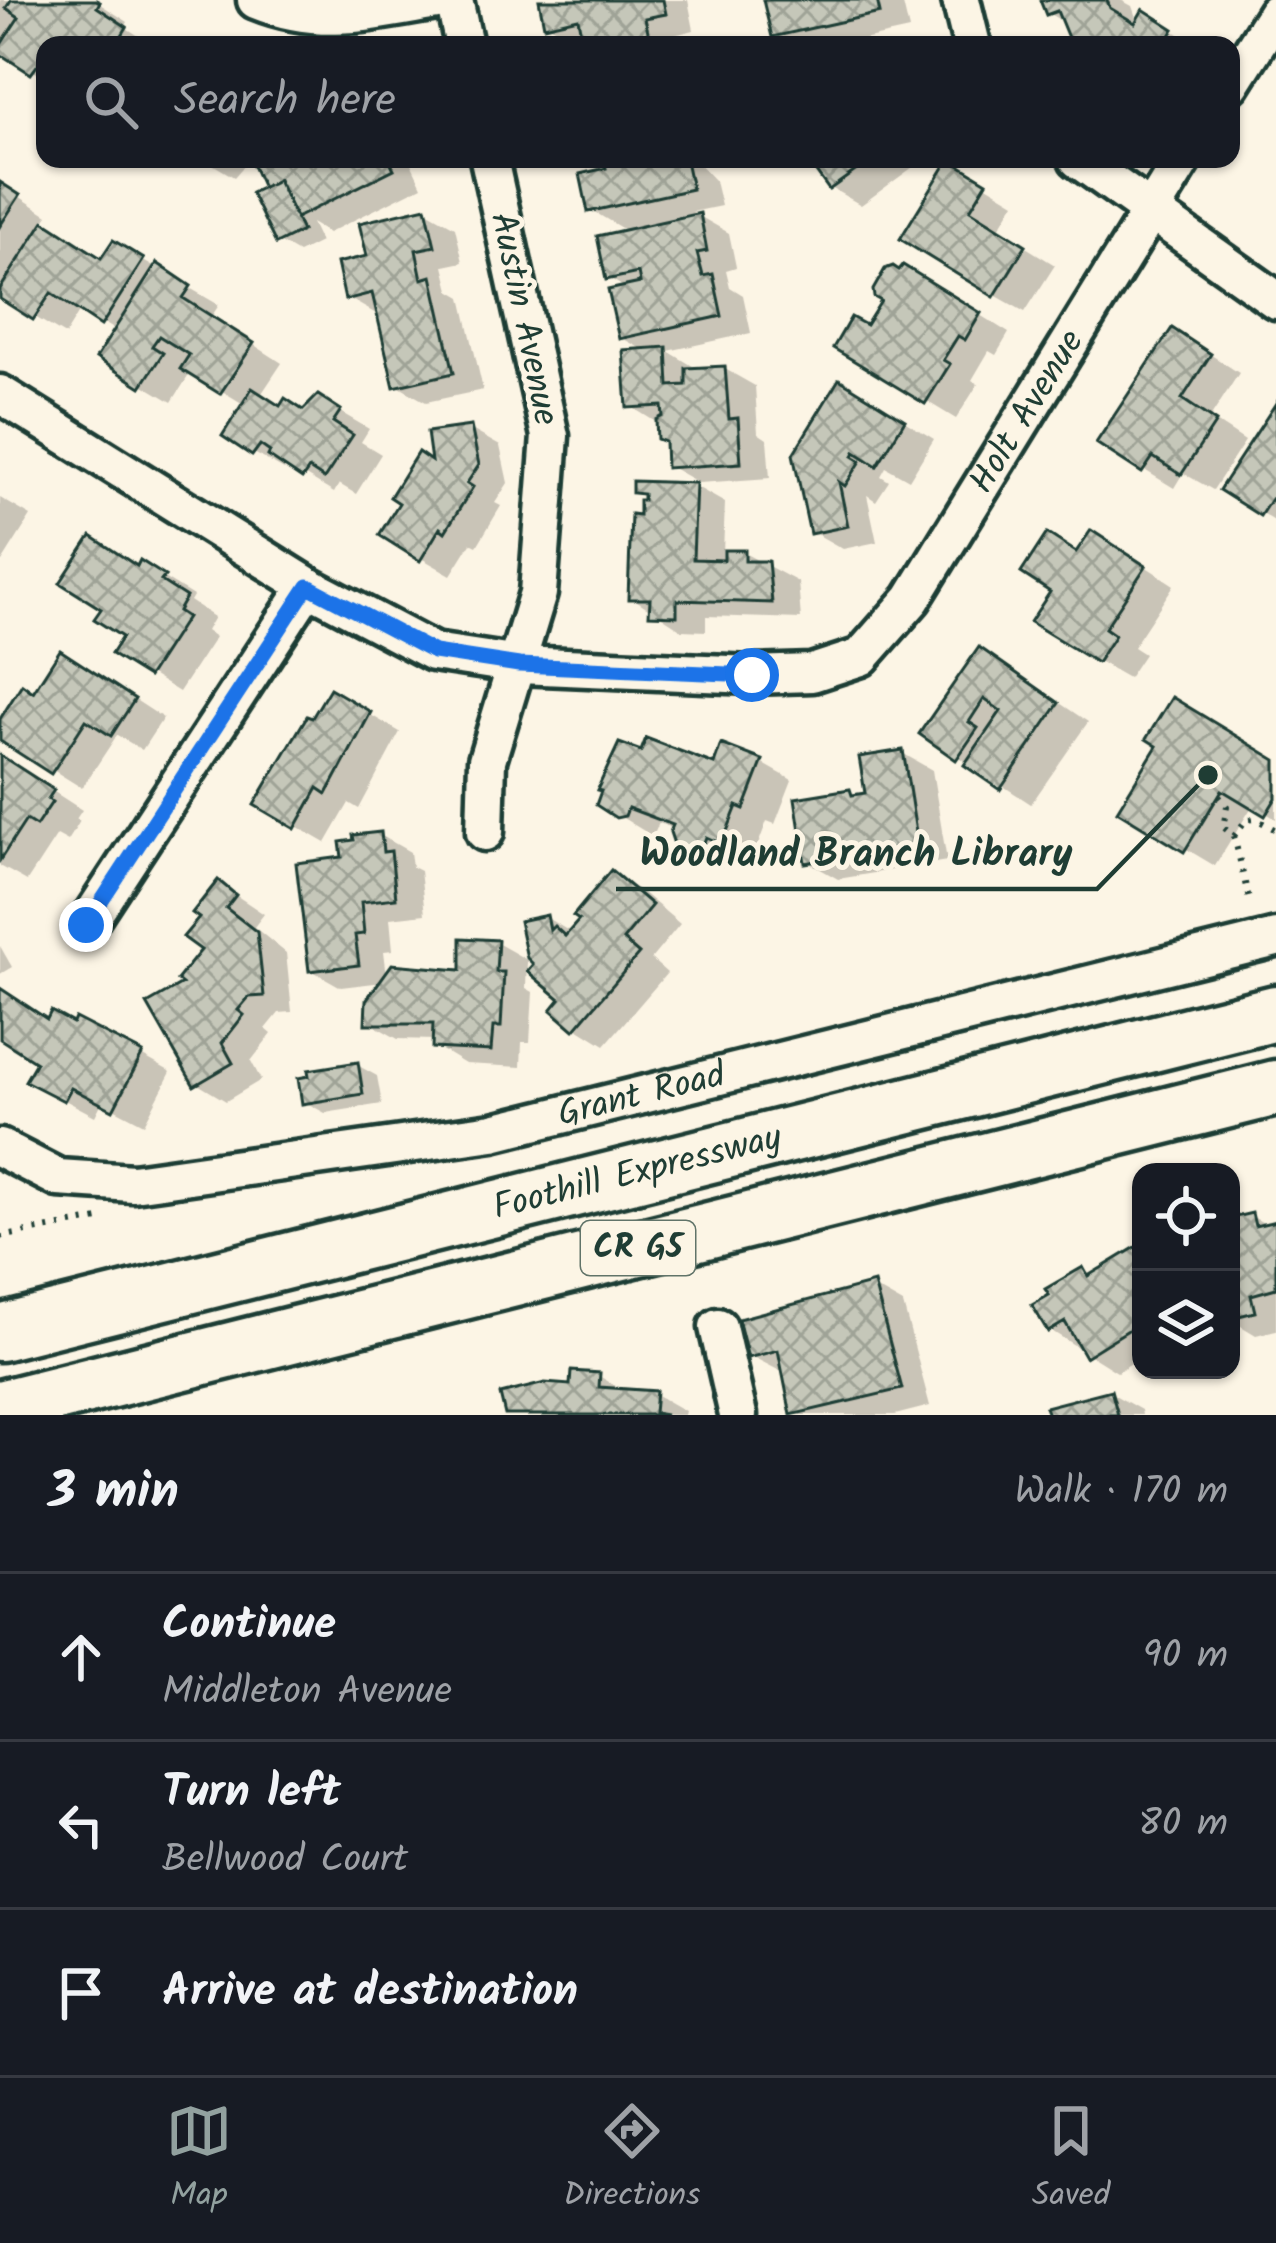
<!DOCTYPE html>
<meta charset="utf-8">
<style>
body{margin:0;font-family:Kalam,sans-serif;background:#242831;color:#f1f3f6}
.controls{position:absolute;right:36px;bottom:36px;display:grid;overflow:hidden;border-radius:24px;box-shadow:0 3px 9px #0004}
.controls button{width:108px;height:108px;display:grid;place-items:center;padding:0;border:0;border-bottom:3px solid #363941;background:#171b24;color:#f1f3f6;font:60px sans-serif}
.stop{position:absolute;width:36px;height:36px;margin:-27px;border:9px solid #1a73e8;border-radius:50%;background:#fff}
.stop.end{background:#1a73e8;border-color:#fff;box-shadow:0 3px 12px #0008}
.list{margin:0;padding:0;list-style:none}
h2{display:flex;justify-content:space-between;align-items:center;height:156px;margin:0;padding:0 48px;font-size:51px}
h2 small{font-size:39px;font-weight:400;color:#9ea1a6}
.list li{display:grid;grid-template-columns:78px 1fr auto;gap:36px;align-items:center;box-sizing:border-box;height:168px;padding:0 48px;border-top:3px solid #363941}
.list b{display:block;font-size:45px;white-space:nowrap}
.list p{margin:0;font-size:39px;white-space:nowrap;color:#9ea1a6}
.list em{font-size:39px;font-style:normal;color:#9ea1a6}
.icon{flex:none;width:66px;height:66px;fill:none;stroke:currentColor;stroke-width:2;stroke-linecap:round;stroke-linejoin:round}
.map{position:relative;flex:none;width:1276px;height:1415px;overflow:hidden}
.search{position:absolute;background:#171b24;box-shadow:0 3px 9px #0004;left:36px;right:36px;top:36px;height:132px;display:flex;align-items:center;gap:30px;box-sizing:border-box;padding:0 42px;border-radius:24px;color:#9ea1a6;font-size:45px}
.sheet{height:660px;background:#171b24}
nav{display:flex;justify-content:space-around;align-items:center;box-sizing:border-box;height:168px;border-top:3px solid #363941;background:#171b24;font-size:33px;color:#9ea1a6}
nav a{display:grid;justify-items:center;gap:6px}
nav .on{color:#92a19f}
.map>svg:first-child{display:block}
.shadow{fill:#0003}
.building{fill:url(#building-cross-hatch);stroke:#1f3d34;stroke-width:3}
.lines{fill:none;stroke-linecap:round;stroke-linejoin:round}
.minor-casing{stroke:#1f3d34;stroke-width:45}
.highway-casing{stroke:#1f3d34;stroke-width:63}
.path{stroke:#1f3d34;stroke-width:6;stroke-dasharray:3 9;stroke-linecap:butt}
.minor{stroke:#fcf5e5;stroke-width:36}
.highway{stroke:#fcf5e5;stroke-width:54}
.route{stroke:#1a73e8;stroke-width:15}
.labels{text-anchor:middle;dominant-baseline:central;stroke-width:10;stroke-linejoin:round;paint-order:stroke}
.shield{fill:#fcf5e5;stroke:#617469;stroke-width:3}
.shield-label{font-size:33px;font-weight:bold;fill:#1f3d34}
.street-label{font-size:36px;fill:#1f3d34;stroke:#fcf5e5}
.leader{fill:none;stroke:#1f3d34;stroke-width:4.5}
.callout-dot{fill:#1f3d34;stroke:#fcf5e5;stroke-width:4.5}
.callout-label{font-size:39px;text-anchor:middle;font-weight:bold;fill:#1f3d34;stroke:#fcf5e5;stroke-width:10;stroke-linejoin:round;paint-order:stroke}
</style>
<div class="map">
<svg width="1276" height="1415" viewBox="0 0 1276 1415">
<defs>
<pattern id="building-cross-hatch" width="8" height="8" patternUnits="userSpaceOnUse" patternTransform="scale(3)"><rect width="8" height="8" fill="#c5c7b9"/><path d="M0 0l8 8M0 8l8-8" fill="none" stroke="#9fa397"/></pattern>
</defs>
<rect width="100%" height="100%" fill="#fcf5e5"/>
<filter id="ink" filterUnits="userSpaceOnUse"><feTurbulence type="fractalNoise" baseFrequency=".00833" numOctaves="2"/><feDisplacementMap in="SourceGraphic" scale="24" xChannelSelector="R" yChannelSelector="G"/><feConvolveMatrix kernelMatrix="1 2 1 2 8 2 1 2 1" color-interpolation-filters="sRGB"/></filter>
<g filter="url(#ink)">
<g class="shadow">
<polygon points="0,0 100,0 100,4 128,22 125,27 148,42 151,37 164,45 45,45 45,78 1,51"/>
<polygon points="542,0 688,0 694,30 674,35 676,45 586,45 585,39 577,41 547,24"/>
<polygon points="773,0 902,0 909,30 840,45 791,45 774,36"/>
<polygon points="1043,0 1121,0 1132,6 1138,23 1144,13 1197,45 1074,45 1065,23 1048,13"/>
<polygon points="204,159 245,159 248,161 234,177"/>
<polygon points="253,159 409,159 422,186 328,233 311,223 320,242 298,253 279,242 267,189"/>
<polygon points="608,159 694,159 715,181 721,206 692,212 729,233 736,267 726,270 730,287 743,295 751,333 668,351 696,368 725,369 755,386 758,433 767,439 770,478 699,483 669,466 668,441 659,424 630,406 647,352 622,338 627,289 609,278 628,232 591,210 610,170"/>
<polygon points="816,159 924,159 861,205 831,188"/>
<polygon points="950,163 1015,202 998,230 1055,265 1025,312 995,295"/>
<polygon points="0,184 48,215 42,223 103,260 114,244 219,305 211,317 282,363 260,396 282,409 305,413 318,399 369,429 361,442 381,454 356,494 339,484 334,493 287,465 284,470 254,453 245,405 191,372 172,402 142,384 117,331 81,309 65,335 0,296"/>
<polygon points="425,210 455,227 463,262 444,266 450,290 462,297 483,390 426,402 396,385 378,315 348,298 371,258"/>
<polygon points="933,286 1009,333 996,355 989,351 972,380 978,384 956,419 837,347 867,329 885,300"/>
<polygon points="1202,349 1239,373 1210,418 1245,441 1213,490 1183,473 1174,488 1100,443"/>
<polygon points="869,400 934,439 909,480 886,467 881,476 889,481 876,501 867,495 877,542 843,549 813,532"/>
<polygon points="1276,409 1276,522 1223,489"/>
<polygon points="470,429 500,446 508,483 495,503 501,506 477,546 471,543 451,575 421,558"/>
<polygon points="695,486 725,503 723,553 744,553 798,582 801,619 706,616 706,631 682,630 631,597 641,518 656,504 635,492"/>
<polygon points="0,498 31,516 2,562 0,561"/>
<polygon points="1122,551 1174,585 1133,647 1144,654 1128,678 1098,661 1079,554"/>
<polygon points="141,564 193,596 190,601 214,617 206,631 215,637 179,692 116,653 126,636"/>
<polygon points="1009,669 1088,722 1031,804 923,734"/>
<polygon points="91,671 163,718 142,750 117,735 82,788 0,737 0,724 35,695"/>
<polygon points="331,692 400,732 359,809 349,803 326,843 258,804"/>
<polygon points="902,753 932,770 947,861 838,879 808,862 850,792 858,797 868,796"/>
<polygon points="0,757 82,810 76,819 80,821 68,841 57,835 27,881 0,866"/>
<polygon points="1276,762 1276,819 1253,805 1215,866 1121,810"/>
<polygon points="762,763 792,780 775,824 767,821 753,858 736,852 732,861 721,867 677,844 674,829 659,823 655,832 649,834 600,804 715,768"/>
<polygon points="380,835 410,852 412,867 420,871 425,914 390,918 393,950 384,951 387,976 464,974 497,943 527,960 526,988 533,992 530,1042 522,1042 521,1067 465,1064 435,1046 435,1040 398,1039 368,1022 383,982 341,987 311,970 345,859"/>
<polygon points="611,874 641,891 680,924 651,959 667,973 605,1045 576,1027 565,999 547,918 572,933"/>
<polygon points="219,884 264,914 254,927 286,953 292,1012 279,1013 266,1029 272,1034 251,1061 261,1080 226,1101 196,1083 188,984 205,950 203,917"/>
<polygon points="0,946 12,967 0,974"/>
<polygon points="0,990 49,1022 141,1055 171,1072 144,1124 102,1102 95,1116 59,1097 39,1060 0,1037"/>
<polygon points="357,1065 377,1076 382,1104 325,1113 305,1102"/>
<polygon points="1251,1216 1269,1226 1276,1224 1276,1330 1256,1335 1231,1320 1231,1221"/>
<polygon points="1141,1247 1141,1357 1117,1372 1050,1330 1083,1270 1093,1276"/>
<polygon points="873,1287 903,1304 930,1406 895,1415 795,1415 784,1373 751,1356"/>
<polygon points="599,1376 626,1392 655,1394 685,1411 684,1415 508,1415"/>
<polygon points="1111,1393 1141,1410 1142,1415 1050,1415"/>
</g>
<g class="building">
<polygon points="11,0 96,0 100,2 97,7 127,27 116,45 45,45 45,55 31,74 0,54 0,46 19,17 6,8"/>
<polygon points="539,0 663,0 666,14 645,18 651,45 583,45 578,18 544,26"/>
<polygon points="763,0 877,0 880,13 772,37"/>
<polygon points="1040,0 1107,0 1110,8 1135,23 1143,9 1174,29 1164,45 1071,45 1057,11 1046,15"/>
<polygon points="250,159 389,159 394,169 296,218 278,180 263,188"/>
<polygon points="604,159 686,160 692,189 588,212 580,174 606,168"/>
<polygon points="811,159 872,159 829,190 808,161"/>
<polygon points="949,159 987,182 970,210 1026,245 994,297 900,239"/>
<polygon points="278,180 302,231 276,244 251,193"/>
<polygon points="0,182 20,195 0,226"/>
<polygon points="426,207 435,246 416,250 422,279 432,276 454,373 394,387 372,293 345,300 337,263 367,256 359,223"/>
<polygon points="700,213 707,251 697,253 703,276 713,274 722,316 619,339 608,290 640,283 638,273 606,280 597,236"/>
<polygon points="44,221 101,258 113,240 144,259 101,326 51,293 33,320 0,299 0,289"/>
<polygon points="157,263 191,286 183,298 254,343 220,394 180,369 189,355 159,336 152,346 163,353 141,387 96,358"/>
<polygon points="903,265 981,313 965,340 958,336 943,360 950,364 925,404 833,348 851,317 866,325 881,301 874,297 873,290 885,269 893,266 899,270"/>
<polygon points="1172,328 1211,354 1182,399 1216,422 1181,475 1153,457 1142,473 1096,443"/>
<polygon points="667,347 669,386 686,385 686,368 725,366 729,419 738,418 741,463 666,468 665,442 657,439 656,420 663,416 662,406 627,408 623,350"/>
<polygon points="839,379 905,420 877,466 855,452 853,456 861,461 845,486 839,482 848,526 810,534 793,454"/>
<polygon points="252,388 280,406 285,398 303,410 318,395 341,410 333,422 353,435 324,479 309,469 302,479 268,456 270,452 260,445 252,456 222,436"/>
<polygon points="1276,403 1276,502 1271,499 1260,516 1219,490"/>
<polygon points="471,426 479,465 467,483 473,487 445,532 440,528 420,561 379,535 399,503 390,497 418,452 431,461 427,432"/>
<polygon points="632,481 696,483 693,559 724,560 724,550 745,550 745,561 768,561 772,603 677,600 677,616 649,615 650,599 628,599 631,514 639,515 639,500 643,500 643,494 632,493"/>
<polygon points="1091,530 1146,566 1105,628 1115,635 1097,663 1030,622 1050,592 1021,573 1047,533 1076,552"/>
<polygon points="91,536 137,566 140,560 165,576 161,581 186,597 178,611 187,617 148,677 111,654 122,637 94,619 101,609 60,583"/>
<polygon points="979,647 1059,703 1000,790 964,765 1001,711 984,699 969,722 978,728 956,760 919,734"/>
<polygon points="60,650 135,699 111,736 86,720 51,774 0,741 0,719 22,684 33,692"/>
<polygon points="330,688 371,712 327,794 318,788 295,829 254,805 307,716 312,718"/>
<polygon points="1172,697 1276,760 1276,798 1265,816 1222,790 1184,852 1117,811 1157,746 1146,739"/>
<polygon points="646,738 714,764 721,744 763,760 744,809 737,806 722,844 706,837 703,845 689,852 675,847 670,832 673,825 628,808 625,816 616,818 596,805 601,791 597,790 619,743 641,751"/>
<polygon points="903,750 918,845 805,863 795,798 850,789 852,795 865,793 859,757"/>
<polygon points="0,755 54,790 48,799 52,802 36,826 26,820 0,860"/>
<polygon points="381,832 383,852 391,851 396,898 361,902 364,934 355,935 359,965 309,971 296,863 342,857 340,842 354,840 353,835"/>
<polygon points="611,870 652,905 623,940 639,954 574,1030 551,1010 560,999 527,971 533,964 527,958 519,921 547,915 550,930 554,926 565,936 579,920 573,916"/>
<polygon points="218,880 236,895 226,908 257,932 264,996 249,997 238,1010 244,1015 222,1043 233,1063 194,1086 147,1004 182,984 177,980 201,950 183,937 199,918 192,913"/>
<polygon points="461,938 498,940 496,972 504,972 501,1027 493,1027 491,1051 432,1048 433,1024 365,1024 366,1000 392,964 461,970"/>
<polygon points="0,988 47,1019 51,1011 73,1023 75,1018 143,1053 113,1110 71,1088 64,1101 25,1081 36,1062 0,1039"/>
<polygon points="358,1062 363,1094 302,1104 298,1078 309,1076 308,1070"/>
<polygon points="1252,1213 1255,1226 1276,1221 1276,1288 1251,1295 1255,1312 1231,1318 1231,1218"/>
<polygon points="1141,1244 1141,1322 1085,1357 1065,1322 1048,1332 1032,1305 1049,1295 1045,1289 1083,1267 1088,1276"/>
<polygon points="874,1283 902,1389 791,1415 778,1350 748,1358 738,1319"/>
<polygon points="571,1371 600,1373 599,1387 656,1391 654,1413 666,1415 505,1415 500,1394 545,1383 570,1385"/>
<polygon points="1111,1390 1118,1415 1048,1415 1045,1407"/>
</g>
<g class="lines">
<defs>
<g id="minor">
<path d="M256,0c66,27 119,11 187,0"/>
<polyline points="454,0 464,45"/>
<polyline points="961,0 972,45"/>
<polyline points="1231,84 1276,13"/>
<polyline points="1078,159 1276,300"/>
<path id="s1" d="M0,394l308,192 125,66 86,13 233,10 60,-2 49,-16 51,-58 271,-440"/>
<polyline points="485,832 487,760 538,593 550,436 489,159"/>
<polyline points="86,925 308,586"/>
<path id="s2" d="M0,1148l58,30 75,5 360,-51 783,-194"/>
<polyline points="718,1327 738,1415"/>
</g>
<g id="highway">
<path id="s3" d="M0,1333l1276,-320"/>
<polyline points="0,1408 1276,1088"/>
</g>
</defs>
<use href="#minor" class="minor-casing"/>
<use href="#highway" class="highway-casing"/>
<g class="path">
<polyline points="1219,796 1227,806 1223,827 1234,836 1250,904"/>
<polyline points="1234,836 1246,820 1256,819 1276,830"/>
<polyline points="0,1237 99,1219"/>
</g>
<use href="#minor" class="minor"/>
<use href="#highway" class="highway"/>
</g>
</g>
<g class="lines" filter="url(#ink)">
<polyline class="route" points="86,925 308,586 434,652 519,665 752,675"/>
</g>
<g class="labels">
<rect class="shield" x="581" y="1221" width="114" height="54" rx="9"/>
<g class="shield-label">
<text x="638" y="1248">CR G5</text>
</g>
<g class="street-label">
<text transform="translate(523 319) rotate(78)">Austin Avenue</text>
<text stroke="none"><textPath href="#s1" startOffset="1233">Holt Avenue</textPath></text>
<text stroke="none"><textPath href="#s2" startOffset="657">Grant Road</textPath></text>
<text stroke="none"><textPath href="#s3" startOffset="657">Foothill Expressway</textPath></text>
</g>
</g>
<path class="leader" d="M1208 775L1097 889H616"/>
<circle class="callout-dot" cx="1208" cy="775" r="12"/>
<g class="callout-label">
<text x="856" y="866">Woodland Branch Library</text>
</g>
</svg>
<div class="controls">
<button><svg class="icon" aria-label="locate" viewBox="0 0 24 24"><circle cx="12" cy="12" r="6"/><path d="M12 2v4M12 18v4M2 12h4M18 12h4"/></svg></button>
<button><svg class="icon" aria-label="layers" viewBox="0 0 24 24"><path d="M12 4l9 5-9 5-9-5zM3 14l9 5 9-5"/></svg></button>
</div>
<div class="stop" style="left:752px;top:675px"></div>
<div class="stop end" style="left:86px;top:925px"></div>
<div class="search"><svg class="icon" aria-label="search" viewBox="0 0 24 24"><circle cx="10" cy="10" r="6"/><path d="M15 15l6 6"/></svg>Search here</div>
</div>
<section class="sheet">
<h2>3 min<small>Walk · 170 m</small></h2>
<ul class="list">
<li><svg class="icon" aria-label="ahead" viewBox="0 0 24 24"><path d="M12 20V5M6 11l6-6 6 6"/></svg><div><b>Continue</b><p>Middleton Avenue</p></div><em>90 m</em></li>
<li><svg class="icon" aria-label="left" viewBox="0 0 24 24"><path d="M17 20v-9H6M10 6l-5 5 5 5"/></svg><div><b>Turn left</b><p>Bellwood Court</p></div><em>80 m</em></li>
<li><svg class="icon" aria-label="arrive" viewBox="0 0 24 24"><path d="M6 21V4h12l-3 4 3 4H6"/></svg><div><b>Arrive at destination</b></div></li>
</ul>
</section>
<nav>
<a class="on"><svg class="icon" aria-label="map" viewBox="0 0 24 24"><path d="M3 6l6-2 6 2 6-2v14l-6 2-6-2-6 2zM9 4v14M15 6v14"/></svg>Map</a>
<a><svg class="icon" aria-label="directions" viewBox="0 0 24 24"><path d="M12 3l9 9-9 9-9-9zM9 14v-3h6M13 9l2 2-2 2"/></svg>Directions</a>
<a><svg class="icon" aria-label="saved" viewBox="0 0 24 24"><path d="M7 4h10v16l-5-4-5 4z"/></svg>Saved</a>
</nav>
